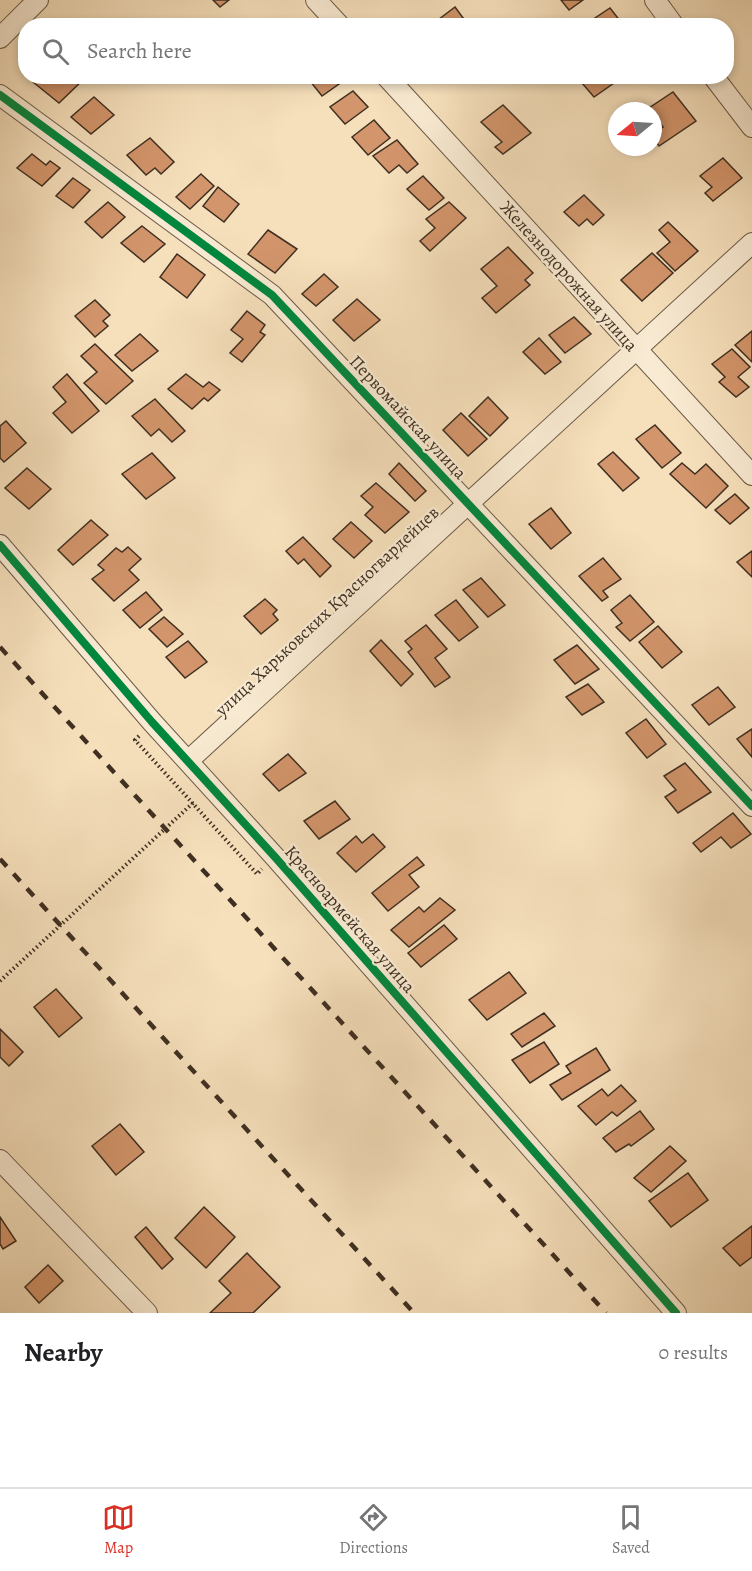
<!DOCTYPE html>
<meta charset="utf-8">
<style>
body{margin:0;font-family:Alegreya,serif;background:#f2f2f2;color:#202124}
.compass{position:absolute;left:608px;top:102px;width:54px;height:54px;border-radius:50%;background:#fff;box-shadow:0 3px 9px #0003;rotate:252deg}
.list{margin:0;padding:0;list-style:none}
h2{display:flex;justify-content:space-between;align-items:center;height:78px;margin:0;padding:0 24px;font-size:26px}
h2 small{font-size:20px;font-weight:400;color:#757577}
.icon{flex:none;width:33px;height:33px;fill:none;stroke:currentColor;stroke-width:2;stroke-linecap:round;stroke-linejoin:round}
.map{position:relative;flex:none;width:752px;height:1313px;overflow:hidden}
.search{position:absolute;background:#fff;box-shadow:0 3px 9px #0003;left:18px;right:18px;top:18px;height:66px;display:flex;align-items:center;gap:15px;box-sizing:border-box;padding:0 21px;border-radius:24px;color:#757577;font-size:22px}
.sheet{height:174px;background:#fff}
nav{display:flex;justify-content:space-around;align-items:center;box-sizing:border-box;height:84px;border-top:2px solid #e0e0e0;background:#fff;font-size:16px;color:#757577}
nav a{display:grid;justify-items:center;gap:3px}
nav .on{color:#d93025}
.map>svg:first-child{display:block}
.building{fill:#d3956b;stroke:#3f2f22;stroke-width:1.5}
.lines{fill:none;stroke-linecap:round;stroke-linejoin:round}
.minor-casing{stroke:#6d5b48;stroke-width:22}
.path{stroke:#3f2f22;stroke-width:4;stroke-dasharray:1.5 3;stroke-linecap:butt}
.minor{stroke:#f9ebd3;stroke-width:20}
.rail{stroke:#3f2f22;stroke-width:4.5;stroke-dasharray:10 10;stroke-linecap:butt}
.path-bridge{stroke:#3f2f22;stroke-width:4;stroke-dasharray:1.5 3;stroke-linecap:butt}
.cycleway-casing{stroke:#f9ebd3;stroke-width:11}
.cycleway{stroke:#00873e;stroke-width:8}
.labels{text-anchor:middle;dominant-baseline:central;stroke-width:4.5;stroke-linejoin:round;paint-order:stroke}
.street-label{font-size:18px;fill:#3f2f22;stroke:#f9ebd3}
</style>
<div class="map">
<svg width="752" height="1313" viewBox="0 0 752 1313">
<rect width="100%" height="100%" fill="#f6e0bc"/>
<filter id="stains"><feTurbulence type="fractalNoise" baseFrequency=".00333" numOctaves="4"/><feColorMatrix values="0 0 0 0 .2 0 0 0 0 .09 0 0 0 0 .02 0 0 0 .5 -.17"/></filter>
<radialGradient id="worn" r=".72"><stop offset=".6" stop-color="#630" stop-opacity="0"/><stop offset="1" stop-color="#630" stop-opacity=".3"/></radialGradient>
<g class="building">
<polygon points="213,0 229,0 220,7"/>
<polygon points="561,0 583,0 569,10"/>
<polygon points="455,7 469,26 430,26"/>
<polygon points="610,8 624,26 583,26"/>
<polygon points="39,76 83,76 85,78 59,103 33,82"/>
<polygon points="306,76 344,76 346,79 322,96"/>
<polygon points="576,76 624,76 594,97"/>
<polygon points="353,91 368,107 345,124 330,107"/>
<polygon points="673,92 696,121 659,146 653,138 653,133 663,127 649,108"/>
<polygon points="94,97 114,115 91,134 71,117"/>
<polygon points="503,105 531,133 503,154 495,147 502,142 481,122"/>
<polygon points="374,120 390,138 368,155 352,137"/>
<polygon points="150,138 174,162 161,174 155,168 146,175 127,155"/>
<polygon points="397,140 418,164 407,173 399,165 389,173 373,156"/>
<polygon points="32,154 46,165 50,161 60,168 42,186 17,168"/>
<polygon points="723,158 742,178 713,201 705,193 712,187 700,176"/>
<polygon points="201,174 214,186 190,209 176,197"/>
<polygon points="423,176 444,198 429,210 407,189"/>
<polygon points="73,178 90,190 73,208 56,196"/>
<polygon points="218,187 239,204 224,222 203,206"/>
<polygon points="584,195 604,215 593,225 587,219 579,226 564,212"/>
<polygon points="108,202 125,217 102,238 85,222"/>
<polygon points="449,202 466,218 430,251 420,241 435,228 426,219"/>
<polygon points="668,222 698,251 675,271 657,253 670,242 659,230"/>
<polygon points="142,226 165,244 144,262 121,243"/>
<polygon points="268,230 297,249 275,273 248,254"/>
<polygon points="508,247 533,273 525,280 530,285 496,313 482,298 497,286 481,269"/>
<polygon points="652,253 673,273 642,301 621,280"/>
<polygon points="177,254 205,275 187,298 160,277"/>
<polygon points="324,274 338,287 316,306 302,294"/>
<polygon points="357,299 380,320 354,341 333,320"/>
<polygon points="95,300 110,315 103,321 108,326 95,337 75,316"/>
<polygon points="247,311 265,325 260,332 265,335 242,362 230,353 243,339 231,330"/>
<polygon points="574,317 591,334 565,353 549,335"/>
<polygon points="752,331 752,362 735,345"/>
<polygon points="140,334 158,351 132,371 115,355"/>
<polygon points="539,338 561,362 545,374 523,352"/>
<polygon points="95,344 133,381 106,404 84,383 97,372 81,356"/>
<polygon points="732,349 750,367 738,377 749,387 736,397 719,382 725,377 712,364"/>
<polygon points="67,374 99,411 72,433 53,413 66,402 53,387"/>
<polygon points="186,374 203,387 209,382 220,390 208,401 204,398 192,409 168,389"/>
<polygon points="488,397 508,418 490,436 469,416"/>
<polygon points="155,399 185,431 172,442 159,429 151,436 132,416"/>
<polygon points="461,413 487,439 468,456 443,430"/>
<polygon points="6,421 26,443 4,462 0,458 0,426"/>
<polygon points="655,425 681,453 662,468 636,439"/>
<polygon points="613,452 639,478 623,491 598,464"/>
<polygon points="152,453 175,478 146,499 122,474"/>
<polygon points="399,463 426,491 415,501 389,474"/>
<polygon points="682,463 695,474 706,464 728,486 706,508 670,474"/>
<polygon points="27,468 51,489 29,509 5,488"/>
<polygon points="376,483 409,512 385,533 365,515 373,507 361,496"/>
<polygon points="735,494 749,508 730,524 715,510"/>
<polygon points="551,508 571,533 551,549 529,524"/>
<polygon points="91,520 108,535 73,565 58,550"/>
<polygon points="351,522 372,541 354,558 333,539"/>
<polygon points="303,537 331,566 320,577 304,559 298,564 286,551"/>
<polygon points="128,547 141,559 129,570 139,580 114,601 92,579 104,570 98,565 116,548 122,552"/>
<polygon points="752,551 752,577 737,562"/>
<polygon points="603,558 621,579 603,591 608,597 602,601 579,576"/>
<polygon points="481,578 505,605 488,617 463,590"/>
<polygon points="146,592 162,610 140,628 123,610"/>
<polygon points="630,595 654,622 630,641 616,627 622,623 611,610"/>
<polygon points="265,599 277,610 273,614 278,620 261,634 244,616"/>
<polygon points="456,600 478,627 459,641 435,615"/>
<polygon points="164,617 183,634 167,647 149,629"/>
<polygon points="426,625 447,649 435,658 450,677 435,687 408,652 412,649 405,641"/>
<polygon points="658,626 682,652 662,668 639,642"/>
<polygon points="381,640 413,674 401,686 370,651"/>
<polygon points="188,641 207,662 185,678 166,657"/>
<polygon points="577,645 599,669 575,684 554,660"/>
<polygon points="588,684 604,702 582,715 566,697"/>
<polygon points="718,687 735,707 709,725 692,705"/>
<polygon points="646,719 666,744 647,758 626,733"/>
<polygon points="752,729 752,757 737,739"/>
<polygon points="288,754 306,773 279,791 263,774"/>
<polygon points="685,763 711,792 678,813 665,797 676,790 664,776"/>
<polygon points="335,801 350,819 319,839 304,821"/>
<polygon points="733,813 751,834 731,848 721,837 701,852 693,843"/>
<polygon points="373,834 385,847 356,872 337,853 356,836 362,843"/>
<polygon points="417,857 424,865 409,875 419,887 388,911 372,893"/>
<polygon points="440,898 455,910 409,947 391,930 419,907 424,912"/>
<polygon points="444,925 457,939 421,967 408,953"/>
<polygon points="509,972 526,993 487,1020 469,1000"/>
<polygon points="56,989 82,1018 59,1037 34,1007"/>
<polygon points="544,1013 555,1026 522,1047 511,1034"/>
<polygon points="0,1029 23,1052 9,1066 0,1057"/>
<polygon points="544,1042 559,1064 530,1083 512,1060"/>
<polygon points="596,1048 610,1070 562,1100 550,1085 571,1073 566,1066"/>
<polygon points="621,1085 636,1101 617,1116 612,1112 596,1125 578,1106 602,1089 608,1096"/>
<polygon points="640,1111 654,1129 631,1146 629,1144 616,1152 603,1138"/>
<polygon points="120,1124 144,1152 116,1175 92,1146"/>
<polygon points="670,1146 686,1161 651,1192 634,1178"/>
<polygon points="688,1173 708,1200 671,1227 649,1201"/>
<polygon points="204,1207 235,1237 206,1268 175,1238"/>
<polygon points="0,1217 16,1241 3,1249 0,1244"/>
<polygon points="752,1226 752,1257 740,1266 723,1248"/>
<polygon points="146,1227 173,1259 162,1269 135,1237"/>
<polygon points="247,1253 280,1287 253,1313 210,1313 231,1293 219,1281"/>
<polygon points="48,1265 63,1281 39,1303 25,1287"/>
</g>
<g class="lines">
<defs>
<g id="minor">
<polyline points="316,0 340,26"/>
<polyline points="655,0 674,26"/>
<polyline points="0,38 38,0"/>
<polyline points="386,76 752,475"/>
<polyline points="713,76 752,127"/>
<polyline points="0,95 272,295 752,806"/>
<polyline points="0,545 152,722 275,857 676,1313"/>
<polyline points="189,760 752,243"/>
<polyline points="0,1160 147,1313"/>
</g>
</defs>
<use href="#minor" class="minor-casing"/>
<polyline class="path" points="139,736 135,740 257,874 262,869"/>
<use href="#minor" class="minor"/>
<g class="rail">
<polyline points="0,647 606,1313"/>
<polyline points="0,859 414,1313"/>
</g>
<polyline class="path-bridge" points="0,981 193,803"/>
<defs>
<g id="cycleway">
<polyline points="0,95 272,295 752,806"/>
<polyline points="0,545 152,722 275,857 676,1313"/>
</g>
</defs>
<use href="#cycleway" class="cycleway-casing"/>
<use href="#cycleway" class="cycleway"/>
</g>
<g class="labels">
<g class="street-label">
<text transform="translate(569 276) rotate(48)">Железнодорожная улица</text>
<text transform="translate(408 417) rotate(47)">Первомайская улица</text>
<text transform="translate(327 611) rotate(-43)">улица Харьковских Красногвардейцев</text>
<text transform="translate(350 919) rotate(49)">Красноармейская улица</text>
</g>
</g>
<rect width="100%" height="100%" filter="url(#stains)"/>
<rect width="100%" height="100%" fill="url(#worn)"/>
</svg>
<svg class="compass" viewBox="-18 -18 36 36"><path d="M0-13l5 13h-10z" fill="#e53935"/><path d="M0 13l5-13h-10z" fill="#757577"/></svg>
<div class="search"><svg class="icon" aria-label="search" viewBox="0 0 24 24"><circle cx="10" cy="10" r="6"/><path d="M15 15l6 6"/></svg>Search here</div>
</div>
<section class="sheet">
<h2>Nearby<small>0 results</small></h2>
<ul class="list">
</ul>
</section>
<nav>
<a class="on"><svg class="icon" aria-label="map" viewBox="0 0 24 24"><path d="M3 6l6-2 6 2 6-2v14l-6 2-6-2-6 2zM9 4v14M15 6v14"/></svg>Map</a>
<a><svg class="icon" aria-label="directions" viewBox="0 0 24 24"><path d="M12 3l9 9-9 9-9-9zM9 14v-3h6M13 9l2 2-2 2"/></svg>Directions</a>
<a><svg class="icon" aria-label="saved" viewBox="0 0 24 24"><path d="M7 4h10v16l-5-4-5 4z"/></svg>Saved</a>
</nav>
